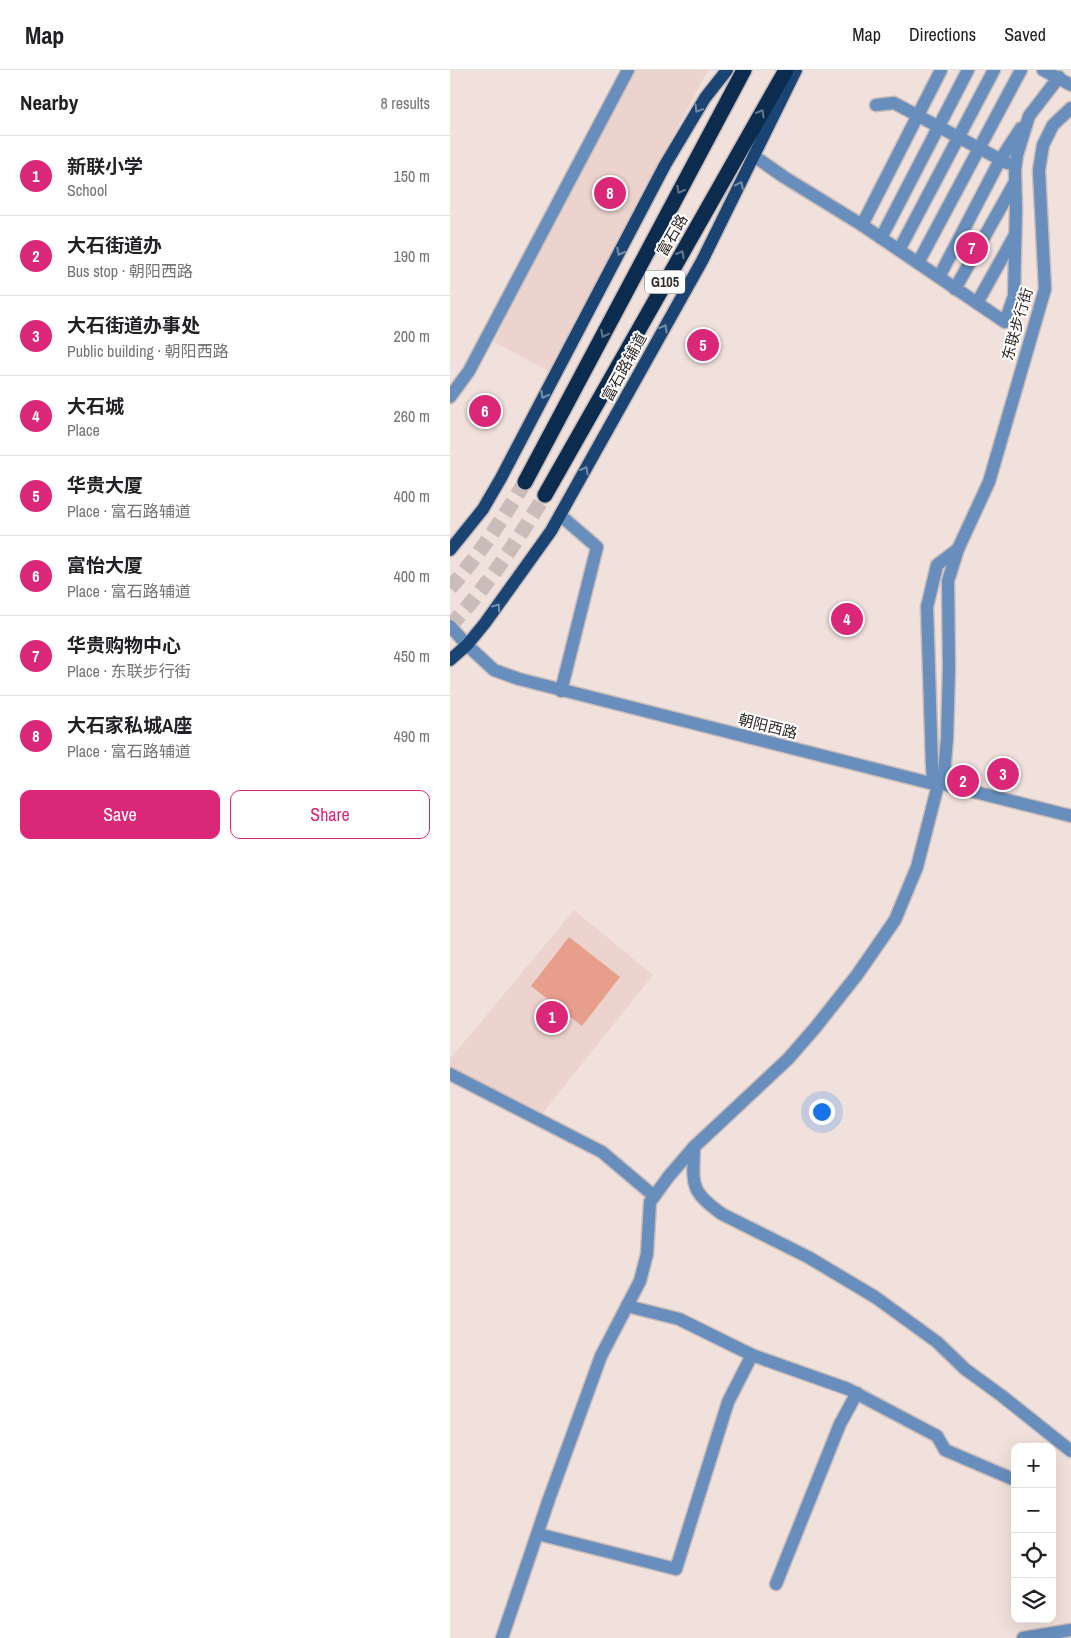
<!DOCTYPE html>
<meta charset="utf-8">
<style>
body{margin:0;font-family:"Archivo Narrow","Noto Sans SC",sans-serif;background:#f2f2f2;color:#202124}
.controls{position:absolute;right:15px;bottom:15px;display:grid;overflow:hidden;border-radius:10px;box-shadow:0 5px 20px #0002}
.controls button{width:45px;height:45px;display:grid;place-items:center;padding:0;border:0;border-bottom:1px solid #e0e0e0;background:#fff;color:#202124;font:25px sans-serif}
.you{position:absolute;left:371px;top:1041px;width:18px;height:18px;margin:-12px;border:4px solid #fff;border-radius:50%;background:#1a73e8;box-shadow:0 0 0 8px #1a73e833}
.badge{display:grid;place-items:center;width:32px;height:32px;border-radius:50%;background:#db2777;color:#fff;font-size:16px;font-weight:700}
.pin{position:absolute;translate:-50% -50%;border:2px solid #fff;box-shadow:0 1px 5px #0006}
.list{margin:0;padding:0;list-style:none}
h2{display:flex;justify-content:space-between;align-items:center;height:65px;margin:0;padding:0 20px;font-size:21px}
h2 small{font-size:16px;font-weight:400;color:#757577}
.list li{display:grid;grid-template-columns:32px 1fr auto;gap:15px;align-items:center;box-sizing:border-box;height:80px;padding:0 20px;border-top:1px solid #e0e0e0}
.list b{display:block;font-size:19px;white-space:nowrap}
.list p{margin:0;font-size:16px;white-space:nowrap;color:#757577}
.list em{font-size:16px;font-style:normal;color:#757577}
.actions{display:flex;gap:10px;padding:15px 20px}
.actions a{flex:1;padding:11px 0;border:1px solid #db2777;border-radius:10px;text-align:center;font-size:18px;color:#db2777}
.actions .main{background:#db2777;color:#fff}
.icon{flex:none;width:28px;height:28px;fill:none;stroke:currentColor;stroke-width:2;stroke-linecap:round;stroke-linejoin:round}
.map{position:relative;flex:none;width:621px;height:1568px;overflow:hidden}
header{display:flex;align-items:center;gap:30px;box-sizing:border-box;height:70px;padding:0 25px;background:#fff;border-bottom:1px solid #e0e0e0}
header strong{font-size:24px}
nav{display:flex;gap:28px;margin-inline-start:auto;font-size:18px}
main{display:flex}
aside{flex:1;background:#fff}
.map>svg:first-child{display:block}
.built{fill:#ecd3cd}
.green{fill:#e89e8d}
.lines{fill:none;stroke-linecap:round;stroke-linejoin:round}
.highway-tunnel{stroke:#cabcb9;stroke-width:15;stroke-dasharray:15 8;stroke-linecap:butt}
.minor-casing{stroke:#cabcb9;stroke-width:15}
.major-casing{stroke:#cabcb9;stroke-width:15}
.highway-casing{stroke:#cabcb9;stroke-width:18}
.minor{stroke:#678ebd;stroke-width:12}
.major{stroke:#194474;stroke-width:12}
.highway{stroke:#0b2c4f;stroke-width:15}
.oneway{stroke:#758fac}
.oneway2{stroke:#60768d}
.labels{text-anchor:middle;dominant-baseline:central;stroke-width:4;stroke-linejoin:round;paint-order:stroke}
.shield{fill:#fff;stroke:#6e6a68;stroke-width:1}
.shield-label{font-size:14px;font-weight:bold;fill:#302a28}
.street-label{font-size:15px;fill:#302a28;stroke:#fff}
</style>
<header>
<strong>Map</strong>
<nav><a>Map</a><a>Directions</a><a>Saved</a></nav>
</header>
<main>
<aside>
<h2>Nearby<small>8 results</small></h2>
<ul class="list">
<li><span class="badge">1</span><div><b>新联小学</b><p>School</p></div><em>150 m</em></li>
<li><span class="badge">2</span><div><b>大石街道办</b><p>Bus stop · 朝阳西路</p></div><em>190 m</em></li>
<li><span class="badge">3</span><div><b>大石街道办事处</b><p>Public building · 朝阳西路</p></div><em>200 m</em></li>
<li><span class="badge">4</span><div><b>大石城</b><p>Place</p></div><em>260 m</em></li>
<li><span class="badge">5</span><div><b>华贵大厦</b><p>Place · 富石路辅道</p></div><em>400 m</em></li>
<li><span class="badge">6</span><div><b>富怡大厦</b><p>Place · 富石路辅道</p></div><em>400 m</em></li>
<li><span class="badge">7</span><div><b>华贵购物中心</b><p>Place · 东联步行街</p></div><em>450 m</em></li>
<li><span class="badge">8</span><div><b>大石家私城A座</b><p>Place · 富石路辅道</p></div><em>490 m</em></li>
</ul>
<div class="actions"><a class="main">Save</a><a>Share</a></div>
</aside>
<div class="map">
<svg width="621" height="1568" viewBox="0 0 621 1568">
<rect width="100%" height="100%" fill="#f1e1dd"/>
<g class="built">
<polygon points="179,0 258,0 99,301 44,272"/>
<polygon points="124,840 203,905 91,1045 0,1000 0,989"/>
</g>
<polygon class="green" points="119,867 170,907 132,956 81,916"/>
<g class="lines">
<g class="highway-tunnel">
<path d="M0,518c29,-33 52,-68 75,-106"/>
<path d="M0,556c38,-40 67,-85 95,-131"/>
</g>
<defs>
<g id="minor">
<polyline points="593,0 621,15"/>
<polyline points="426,35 444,33 557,93"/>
<polyline points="304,86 334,107 412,155 555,252 564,226 566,139 565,100 567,85 579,46 609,7"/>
<polyline points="412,155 491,0"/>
<polyline points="431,168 518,0"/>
<polyline points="449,180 544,0"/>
<polyline points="468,193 571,0"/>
<polyline points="489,207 550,90 571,58"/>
<polyline points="505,219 565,112"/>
<polyline points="527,233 565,165"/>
<polyline points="0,327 19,301 178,0"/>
<polyline points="110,445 147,477 111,621"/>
<polyline points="0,556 17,575 44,600 69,609 488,715 493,714 621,746"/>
<polyline points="493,714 497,669 499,598 498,511 508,479 539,412 595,219 589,100 593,75 603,55 621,38"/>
<polyline points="488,715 483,709 482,696 477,537 487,495 508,479"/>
<polyline points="0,1004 152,1082 204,1126"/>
<path d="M244,1077c-1,37 -5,44 28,67l86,43 67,40 62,45 28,27 37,27 69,55"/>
<polyline points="177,1236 229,1249 302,1285"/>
<polyline points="88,1464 226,1499 278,1332 302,1285 398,1319 487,1366 495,1380 565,1410"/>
<polyline points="326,1514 390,1354 407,1323"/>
<polyline points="52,1568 99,1429 151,1286 190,1211 197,1184 200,1132 219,1106 244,1077 338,989 365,958 407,905 445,850 467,797 488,715"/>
<polyline points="573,1568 621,1560"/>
</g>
<g id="major">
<polyline points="0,480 33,439 51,408 215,95 255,28 277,0"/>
<polyline points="0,590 17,575 35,553 101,461 252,191 346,0"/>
</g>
<g id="highway">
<polyline points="75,412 294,0"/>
<polyline points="95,425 336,0"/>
</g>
</defs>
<use href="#minor" class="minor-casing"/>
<use href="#major" class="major-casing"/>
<use href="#highway" class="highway-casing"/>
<use href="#minor" class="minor"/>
<use href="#major" class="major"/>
<use href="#highway" class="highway"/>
</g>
<defs><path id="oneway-chevron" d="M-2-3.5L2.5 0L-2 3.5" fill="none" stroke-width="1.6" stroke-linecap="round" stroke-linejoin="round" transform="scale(1.25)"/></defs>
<g class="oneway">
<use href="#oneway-chevron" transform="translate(248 39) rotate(121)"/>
<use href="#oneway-chevron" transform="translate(290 115) rotate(-64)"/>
<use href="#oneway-chevron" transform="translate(170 182) rotate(118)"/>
<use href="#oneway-chevron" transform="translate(214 258) rotate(-61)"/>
<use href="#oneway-chevron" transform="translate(94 325) rotate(118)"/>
<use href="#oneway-chevron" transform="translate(135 400) rotate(-61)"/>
<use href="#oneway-chevron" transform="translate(47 537) rotate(-54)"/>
</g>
<g class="oneway2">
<use href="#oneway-chevron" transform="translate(311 43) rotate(-60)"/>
<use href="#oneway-chevron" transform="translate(230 120) rotate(118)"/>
<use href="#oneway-chevron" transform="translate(231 184) rotate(-60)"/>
<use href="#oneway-chevron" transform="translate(154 264) rotate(118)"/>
</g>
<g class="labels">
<rect class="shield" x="195" y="200.5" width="40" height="23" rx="4"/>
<g class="shield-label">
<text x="215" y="212">G105</text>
</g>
<g class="street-label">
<text transform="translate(222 165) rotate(-60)">富石路</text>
<text transform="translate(567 254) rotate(-74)">东联步行街</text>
<text transform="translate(174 297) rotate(-61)">富石路辅道</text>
<text transform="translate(318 656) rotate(14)">朝阳西路</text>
</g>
</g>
</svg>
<div class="controls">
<button>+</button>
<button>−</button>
<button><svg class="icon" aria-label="locate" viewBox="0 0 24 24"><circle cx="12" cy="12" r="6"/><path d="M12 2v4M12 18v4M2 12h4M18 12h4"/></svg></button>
<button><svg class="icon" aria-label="layers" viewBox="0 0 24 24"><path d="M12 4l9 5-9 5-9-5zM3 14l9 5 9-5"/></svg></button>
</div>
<div class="you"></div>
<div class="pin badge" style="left:102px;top:947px">1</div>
<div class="pin badge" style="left:513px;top:711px">2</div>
<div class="pin badge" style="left:553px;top:704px">3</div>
<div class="pin badge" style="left:397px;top:549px">4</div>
<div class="pin badge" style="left:253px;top:275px">5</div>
<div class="pin badge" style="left:35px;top:341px">6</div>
<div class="pin badge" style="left:522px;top:178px">7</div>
<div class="pin badge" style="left:160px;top:123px">8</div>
</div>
</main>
